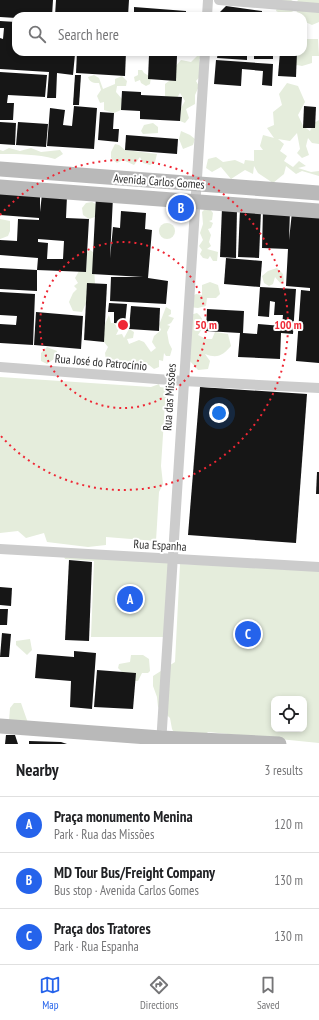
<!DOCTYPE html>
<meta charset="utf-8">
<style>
body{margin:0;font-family:"PT Sans Narrow",sans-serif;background:#f6f6f6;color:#202124}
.controls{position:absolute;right:12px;bottom:12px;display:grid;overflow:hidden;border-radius:8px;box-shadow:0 2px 6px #0003}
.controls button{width:36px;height:36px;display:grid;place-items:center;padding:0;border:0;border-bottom:1px solid #e0e0e0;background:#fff;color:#202124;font:20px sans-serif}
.you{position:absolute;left:219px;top:413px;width:14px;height:14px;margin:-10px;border:3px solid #fff;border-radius:50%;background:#1a73e8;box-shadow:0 0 0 6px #1a73e833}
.badge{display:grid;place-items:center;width:26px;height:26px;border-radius:50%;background:#2563eb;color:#fff;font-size:13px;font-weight:700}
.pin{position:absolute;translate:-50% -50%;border:2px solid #fff;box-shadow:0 1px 4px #0006}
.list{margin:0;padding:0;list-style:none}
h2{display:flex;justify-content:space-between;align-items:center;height:52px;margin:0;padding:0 16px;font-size:17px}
h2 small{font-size:13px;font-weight:400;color:#757577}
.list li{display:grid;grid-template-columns:26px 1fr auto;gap:12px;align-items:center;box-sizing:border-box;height:56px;padding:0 16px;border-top:1px solid #e0e0e0}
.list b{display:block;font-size:15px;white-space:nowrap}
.list p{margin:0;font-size:13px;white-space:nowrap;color:#757577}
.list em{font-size:13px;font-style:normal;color:#757577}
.icon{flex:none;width:22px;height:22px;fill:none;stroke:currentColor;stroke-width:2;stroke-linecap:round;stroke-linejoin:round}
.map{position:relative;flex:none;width:319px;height:744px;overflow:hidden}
.search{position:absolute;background:#fff;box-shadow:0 2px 6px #0003;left:12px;right:12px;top:12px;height:44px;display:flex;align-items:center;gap:10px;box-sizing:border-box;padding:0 14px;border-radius:12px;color:#757577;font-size:15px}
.sheet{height:220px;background:#fff}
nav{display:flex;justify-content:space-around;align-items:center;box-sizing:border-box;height:56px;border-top:1px solid #e0e0e0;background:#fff;font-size:11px;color:#757577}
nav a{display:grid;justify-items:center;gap:2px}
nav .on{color:#2563eb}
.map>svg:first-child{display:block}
.green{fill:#e5eddc;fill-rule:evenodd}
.building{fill:#161616;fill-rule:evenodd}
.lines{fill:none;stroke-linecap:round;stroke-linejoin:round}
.street{stroke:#ccc;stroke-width:10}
.secondary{stroke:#b9b9b9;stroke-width:15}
.ring{fill:none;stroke:#ef2835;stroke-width:2;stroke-dasharray:2 4}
.labels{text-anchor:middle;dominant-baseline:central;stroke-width:4;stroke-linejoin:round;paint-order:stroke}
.street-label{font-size:12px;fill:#2f2f2f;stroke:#fff}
.centre{fill:#ef2835;stroke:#fff;stroke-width:2}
.ring-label{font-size:12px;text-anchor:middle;font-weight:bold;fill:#ef2835;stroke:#fff;stroke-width:4;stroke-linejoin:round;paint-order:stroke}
</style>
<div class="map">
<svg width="319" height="744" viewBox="0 0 319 744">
<rect width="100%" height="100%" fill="#fff"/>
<g class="green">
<polygon points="281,0 291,0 296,3 298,0 319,0 319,22 312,25 303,21 303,16 299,16 296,10 284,15 276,11 278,4"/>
<polygon points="307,39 318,39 319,56 312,56 312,63 302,66 292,64 291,52 303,52 303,49 306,49"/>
<polygon points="201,52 212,52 199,59 202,74 196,81 199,86 195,95 195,104 186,109 189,118 185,123 180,121 181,108 185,101 180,93 175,101 165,96 165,84 173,78 174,68 181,60 191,62"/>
<polygon points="138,70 142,70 144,73 151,77 150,84 146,86 141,83 140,80 135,82 134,77 138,75"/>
<path d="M94,75l5,3 4,11 12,-5v-5l7,-3 5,5 -1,5h-9l-1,6 6,7 -1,11 -7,3 -10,-3v-8l-4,1 -3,-7 4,-6 -2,-7c-5,0 -9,0 -11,-6z"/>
<polygon points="287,83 298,86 305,102 298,115 303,126 310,131 314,123 319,120 319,144 312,143 308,138 306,146 309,155 302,158 297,153 300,149 297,133 290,141 278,139 284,144 280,151 287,156 284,161 293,167 299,161 306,166 298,168 311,172 319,171 319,176 302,171 296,174 286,166 284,174 273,183 258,173 254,166 253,174 245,170 231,179 221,167 212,172 206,168 208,159 216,157 223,162 235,160 244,164 245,160 254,161 254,150 263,150 260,146 263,135 274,138 267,128 274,125 273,112 282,105 279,94"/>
<polygon points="153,123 158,127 158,133 143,134 141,131 144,125"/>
<polygon points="181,131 190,135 195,139 193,145 183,149 179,139"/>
<polygon points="115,144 119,145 125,150 157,154 155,162 150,165 143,163 140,157 134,165 123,160 117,163 111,158 111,152"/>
<path d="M9,148l11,3 11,-3 10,4 19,-2 3,4 -8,5c-18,-5 -36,-5 -55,-5v-4l3,1z"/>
<polygon points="92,202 98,205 95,217 89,219 83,215 82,208 86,203"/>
<polygon points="206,208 209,208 213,213 212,220 209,221 213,223 211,228 208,229 211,235 209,242 211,246 207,249 218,252 217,261 213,261 210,256 208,259 203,258 200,254 202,250 199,246 203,240 200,233 203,224 202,212"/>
<polygon points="0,219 10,221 10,231 8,236 0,239"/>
<circle cx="167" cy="231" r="8"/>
<polygon points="90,250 93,252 95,283 82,312 73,311 69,302 73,293 77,289 74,286 78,283 75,278 79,271 86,272 87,253"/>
<polygon points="277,268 283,274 284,281 281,284 275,277 273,284 269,286 264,283 262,276 268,271"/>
<polygon points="210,282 218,285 220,294 216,298 207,298 206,306 198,308 189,307 190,298 196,294 202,295 202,285"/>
<path d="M166,307l5,3v4l-3,2 6,2 -3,5 -4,2 3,1 -3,6 2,11 3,6 -2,7h-4l-2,-3 -1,8 -4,-1v7l-5,2 -5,-4c-10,3 -34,1 -43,-5l-1,-7 3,-6 -4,-5v-16l5,-11 2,8h3l5,6 -3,6 6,-1 2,4 5,-9 5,3 -1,6 -6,1 2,5 10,-4 5,2 7,10 5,-4 -4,-6 2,-6 7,-6 -2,-5z"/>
<path d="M197,313c9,7 7,14 1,22l8,4h6l3,-7 13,2 3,12c-8,9 -13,13 -26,8l5,7 -2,8 -10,1 -9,-10 1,-45z"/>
<polygon points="47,347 57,351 54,359 47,364 41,361 41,353"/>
<polygon points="0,377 151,387 159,384 160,387 166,388 161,466 163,484 159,492 156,541 106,537 106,545 88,547 47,542 44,533 26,538 18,531 0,533"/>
<polygon points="63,554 170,560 164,637 91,637 94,561 65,559"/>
<path d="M180,564l139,6v173l-111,-11 -14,12 -15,-2 -7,-13 -2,-11 -12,-11 -1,-10 -4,-11v-10l22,-14zM274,699h30v30h-30z"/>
<polygon points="30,639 32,650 27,655 16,645 16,641"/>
<polygon points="131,655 143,655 149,659 150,671 148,673 142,673 138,681 131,681 118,668 119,664 130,662"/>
<polygon points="14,703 21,703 28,723 9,721 10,708"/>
</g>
<g class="building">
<polygon points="0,0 53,0 52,16 16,16 16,18 0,17"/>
<polygon points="56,0 129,0 128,16 55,16"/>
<polygon points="226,6 262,11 262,16 220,16 220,12"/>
<polygon points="134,7 186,11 186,16 134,16"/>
<polygon points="0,21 16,22 16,52 75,54 73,75 57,73 56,98 47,98 49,72 0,69 0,38 3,39 4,28 0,28"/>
<polygon points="77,52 126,52 125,76 76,73"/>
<polygon points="146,52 185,52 184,56"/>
<polygon points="218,52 247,52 247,60 217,58"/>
<rect x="254" y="52" width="19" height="7"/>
<polygon points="280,52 297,52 296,77 278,76"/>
<polygon points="149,55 177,56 176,81 148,79"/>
<polygon points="216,60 273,64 272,86 262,85 263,71 242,69 241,86 214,84"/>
<polygon points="0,72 47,75 45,97 8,95 7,103 14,103 13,120 0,120"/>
<polygon points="75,75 81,75 79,105 73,105"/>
<polygon points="122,91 141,92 141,95 182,97 180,121 140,119 140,111 121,110"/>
<polygon points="74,106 97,108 94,149 47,146 50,108 65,110 63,125 72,126"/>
<polygon points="304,106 316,107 315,128 303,128"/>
<polygon points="100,112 114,113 113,129 119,129 118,142 98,140"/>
<polygon points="0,122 16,123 15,145 0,144"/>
<polygon points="18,122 48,124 46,147 16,145"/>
<polygon points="126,135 178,139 177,154 125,150"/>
<path d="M0,192l40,3v17l2,-18 25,2 -1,22 23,1 -3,53 -49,-2 1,-12 -38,-3v-15l17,1 1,-22 21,1v-2l-39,-3zM38,239l26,2 -1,18h-16l1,-16 -10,-1z"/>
<polygon points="96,196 113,197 110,258 113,227 120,228 121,211 146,213 145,229 152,230 148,278 168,281 166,304 110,301 111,277 143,277 92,274"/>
<polygon points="222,208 237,209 236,258 220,257"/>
<polygon points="240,209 261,210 259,258 238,257"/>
<polygon points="263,210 290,211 289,240 292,212 319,214 319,363 296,361 301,290 310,291 310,288 286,286 288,249 262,248"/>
<polygon points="226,258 262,261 260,287 224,284"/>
<polygon points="0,268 37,270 37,291 0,289"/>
<polygon points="87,283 107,284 104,342 84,340"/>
<polygon points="260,287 296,289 293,334 281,333 280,359 238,357 240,333 206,331 207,309 244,311 243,333 257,334 258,324 282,326 283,315 274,315 275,302 270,301 269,317 258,316"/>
<polygon points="0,292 35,294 33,345 0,343 0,324 16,325 17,316 0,315"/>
<polygon points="109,303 127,304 125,324 114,323 114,312 108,312"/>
<polygon points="131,306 160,308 159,331 129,329"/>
<polygon points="36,312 83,316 81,349 34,345"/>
<polygon points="200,387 307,394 296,543 188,535"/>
<polygon points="317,472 319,472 319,494 316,494"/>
<polygon points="69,560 92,562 89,641 65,640"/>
<polygon points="0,587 12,588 11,606 0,605"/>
<polygon points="0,609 8,609 7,625 0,625"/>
<polygon points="2,633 11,634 9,657 0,657"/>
<polygon points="74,651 96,653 92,709 70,707 71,681 35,678 37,654 74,657"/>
<polygon points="97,670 136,673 133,709 94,707"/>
<polygon points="6,735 15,735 18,744 5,744"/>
<polygon points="29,741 61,742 67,744 29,744"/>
</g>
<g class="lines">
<g class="street">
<polyline points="219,0 319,8"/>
<polyline points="207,16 208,0"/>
<polyline points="0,367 183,381 319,388"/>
<polyline points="0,549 319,567"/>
<polyline points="161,744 205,52"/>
</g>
<g class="secondary">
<polyline points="0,169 319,193"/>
<polyline points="0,187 319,211"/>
<polyline points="0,726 161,738 279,744"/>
</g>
</g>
<g class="ring">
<circle cx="123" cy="325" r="83"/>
<path d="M0 215A165 165 0 1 1 0 435"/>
</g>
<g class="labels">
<g class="street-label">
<text transform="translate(159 181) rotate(4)">Avenida Carlos Gomes</text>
<text transform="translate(101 362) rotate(5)">Rua José do Patrocínio</text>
<text transform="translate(169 397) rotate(-86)">Rua das Missões</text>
<text transform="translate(160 545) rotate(3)">Rua Espanha</text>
</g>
</g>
<circle cx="123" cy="325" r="6" class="centre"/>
<g class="ring-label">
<text x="206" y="329">50 m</text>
<text x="288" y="329">100 m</text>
</g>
</svg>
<div class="controls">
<button><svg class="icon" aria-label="locate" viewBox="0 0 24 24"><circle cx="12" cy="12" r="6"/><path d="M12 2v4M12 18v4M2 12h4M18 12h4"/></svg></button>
</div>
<div class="you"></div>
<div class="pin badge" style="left:130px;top:599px">A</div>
<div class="pin badge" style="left:181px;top:208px">B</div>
<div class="pin badge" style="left:248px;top:634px">C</div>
<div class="search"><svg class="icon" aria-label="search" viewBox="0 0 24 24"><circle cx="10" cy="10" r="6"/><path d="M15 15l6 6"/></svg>Search here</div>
</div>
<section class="sheet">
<h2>Nearby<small>3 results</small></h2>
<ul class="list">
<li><span class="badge">A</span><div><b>Praça monumento Menina</b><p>Park · Rua das Missões</p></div><em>120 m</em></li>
<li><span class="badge">B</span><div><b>MD Tour Bus/Freight Company</b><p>Bus stop · Avenida Carlos Gomes</p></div><em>130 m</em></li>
<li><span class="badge">C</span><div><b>Praça dos Tratores</b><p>Park · Rua Espanha</p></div><em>130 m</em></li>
</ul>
</section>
<nav>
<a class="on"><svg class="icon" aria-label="map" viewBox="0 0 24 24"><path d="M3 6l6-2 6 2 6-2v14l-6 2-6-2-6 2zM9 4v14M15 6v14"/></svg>Map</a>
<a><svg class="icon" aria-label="directions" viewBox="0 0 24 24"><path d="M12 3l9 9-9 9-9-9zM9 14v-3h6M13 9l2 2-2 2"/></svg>Directions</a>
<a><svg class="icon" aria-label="saved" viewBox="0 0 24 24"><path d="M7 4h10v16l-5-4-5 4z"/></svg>Saved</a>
</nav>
